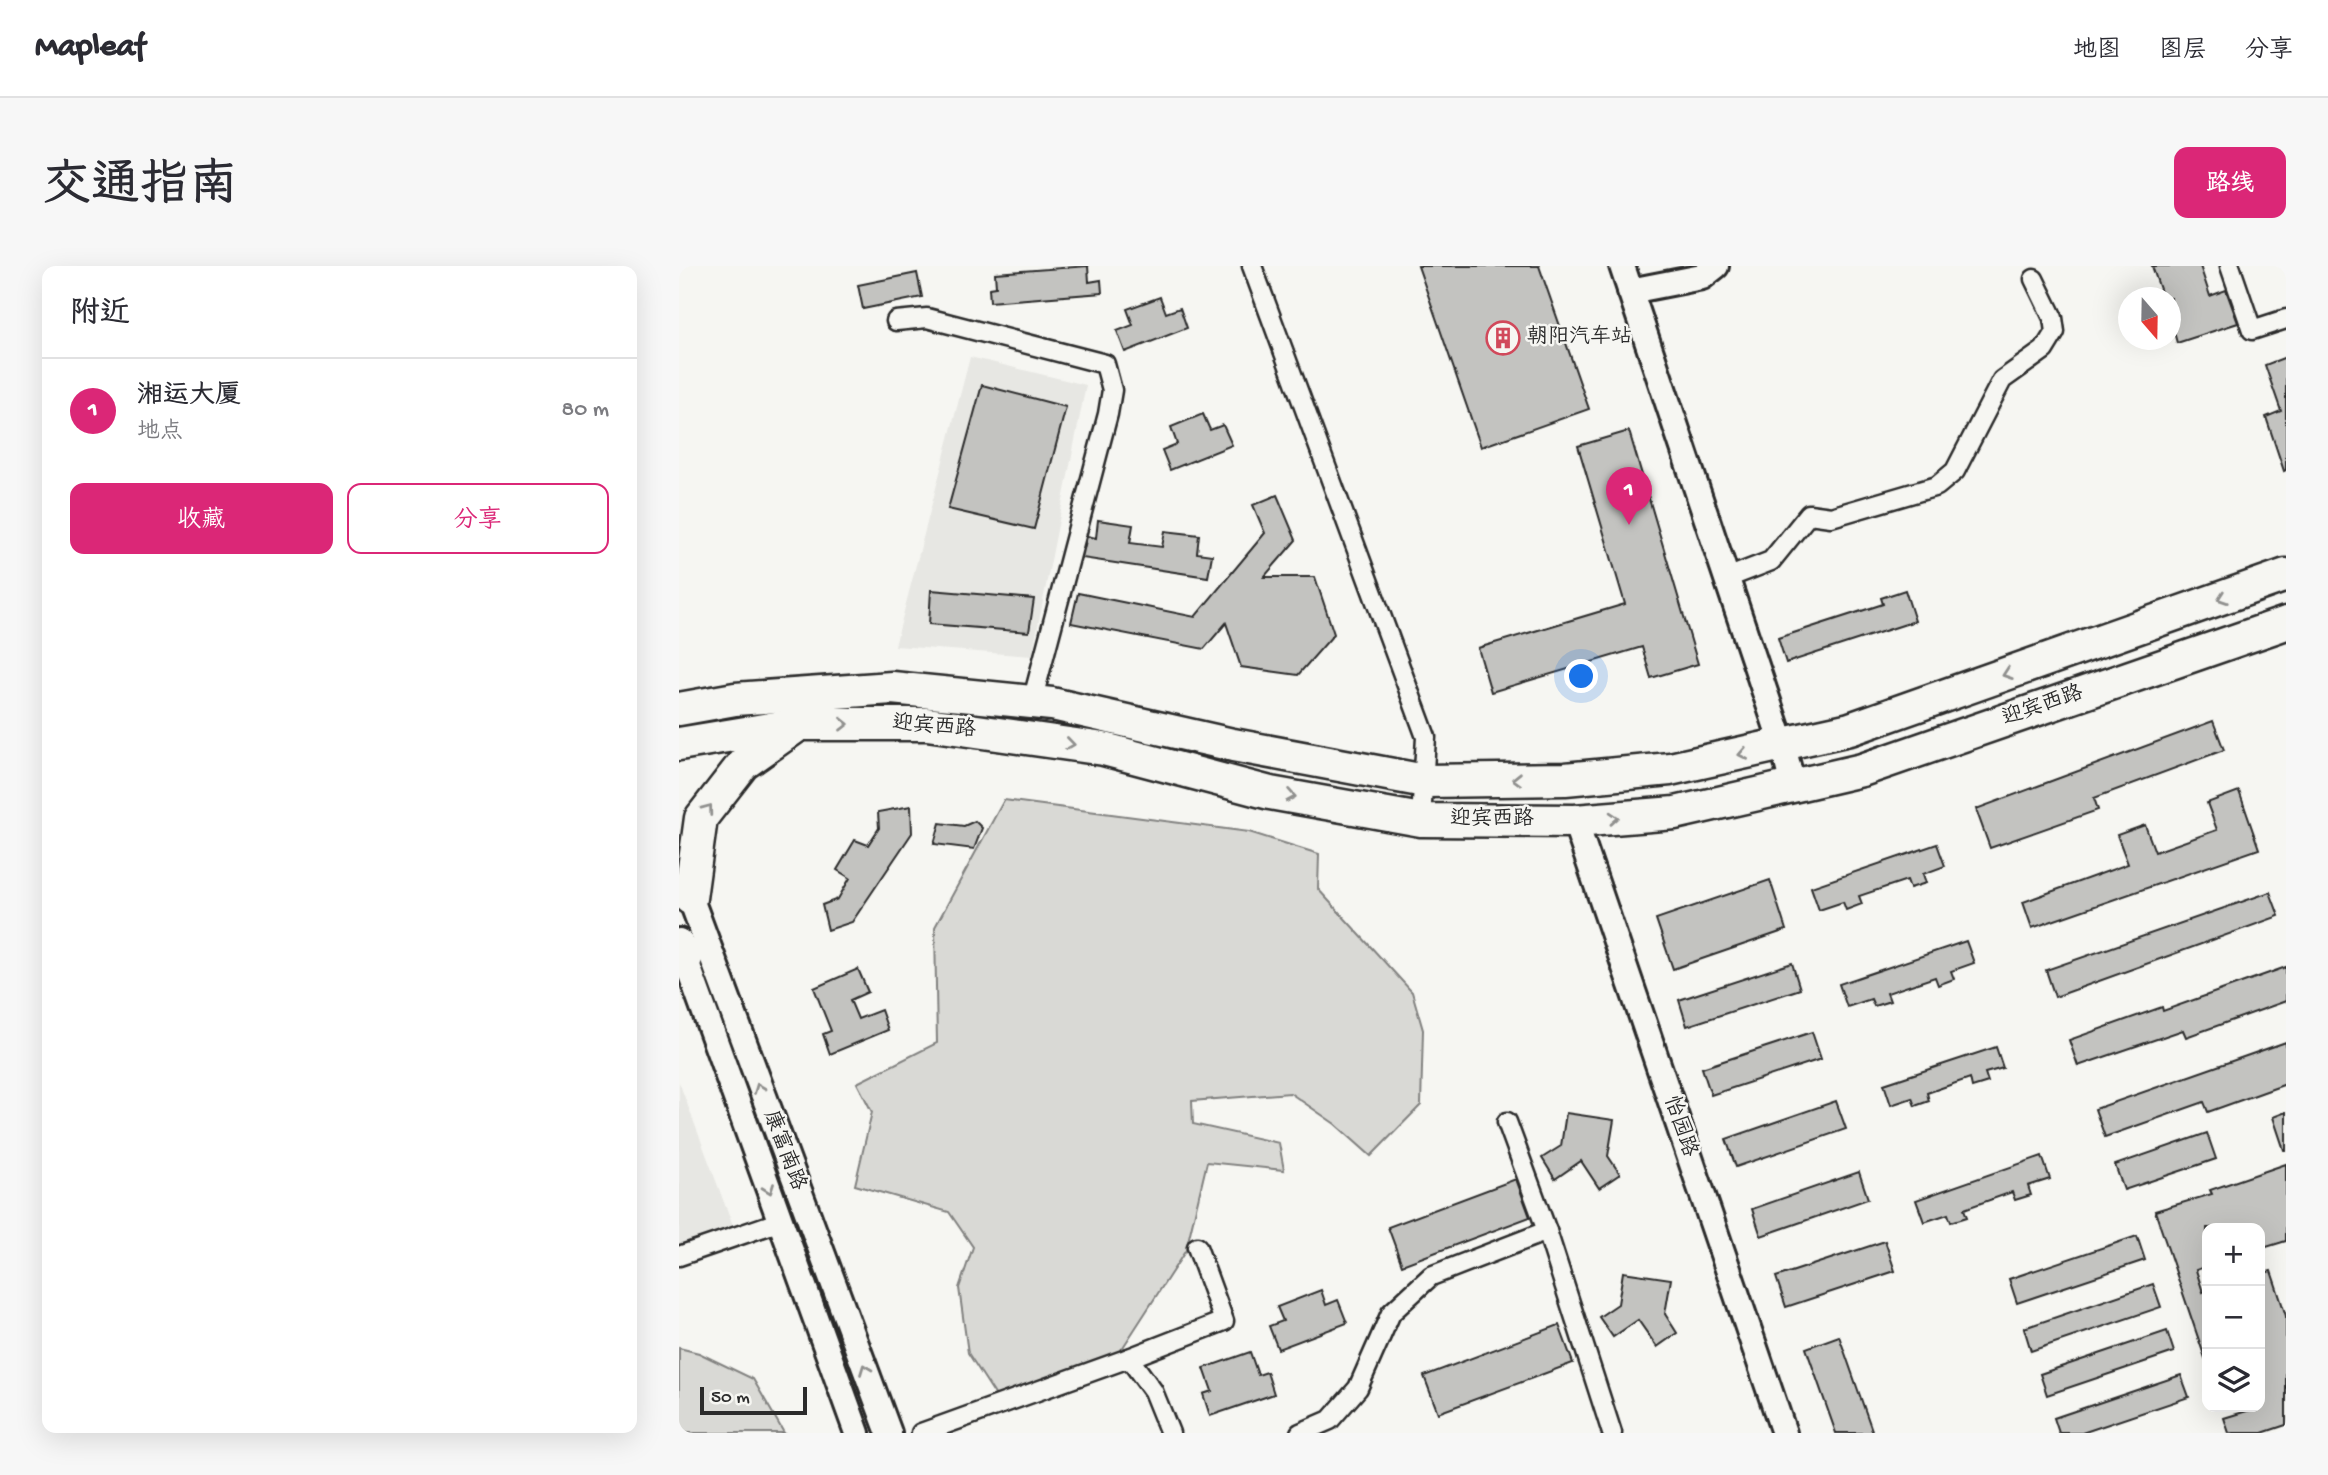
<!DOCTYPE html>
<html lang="zh">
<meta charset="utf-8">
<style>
body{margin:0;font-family:"Gochi Hand","LXGW WenKai TC",sans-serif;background:#f7f7f7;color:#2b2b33}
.controls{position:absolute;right:21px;bottom:21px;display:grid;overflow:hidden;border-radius:14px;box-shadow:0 7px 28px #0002}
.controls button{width:63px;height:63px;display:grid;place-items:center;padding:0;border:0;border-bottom:2px solid #e1e1e2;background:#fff;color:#2b2b33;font:35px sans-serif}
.compass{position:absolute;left:1439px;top:21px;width:63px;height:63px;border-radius:50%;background:#fff;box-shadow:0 7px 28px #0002;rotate:160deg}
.scale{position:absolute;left:21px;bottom:18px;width:107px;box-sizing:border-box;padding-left:7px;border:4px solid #2b2b2b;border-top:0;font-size:19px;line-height:24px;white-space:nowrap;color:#2b2b2b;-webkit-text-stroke:5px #f6f6f2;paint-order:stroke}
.you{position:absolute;left:903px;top:411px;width:24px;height:24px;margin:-18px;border:5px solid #fff;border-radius:50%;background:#1a73e8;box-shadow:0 0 0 10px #1a73e833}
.badge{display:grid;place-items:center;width:46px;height:46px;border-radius:50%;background:#db2777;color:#fff;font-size:23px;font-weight:700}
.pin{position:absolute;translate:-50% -58px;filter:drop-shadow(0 2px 4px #0008)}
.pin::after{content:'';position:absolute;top:37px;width:24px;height:21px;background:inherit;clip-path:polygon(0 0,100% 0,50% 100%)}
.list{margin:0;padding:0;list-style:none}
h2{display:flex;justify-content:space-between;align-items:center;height:91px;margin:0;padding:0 28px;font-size:30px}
h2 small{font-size:23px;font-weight:400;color:#7c7c81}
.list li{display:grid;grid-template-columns:46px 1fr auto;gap:21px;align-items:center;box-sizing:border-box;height:105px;padding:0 28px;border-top:2px solid #e1e1e2}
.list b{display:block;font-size:26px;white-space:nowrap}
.list p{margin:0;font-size:23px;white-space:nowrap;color:#7c7c81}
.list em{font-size:23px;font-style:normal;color:#7c7c81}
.actions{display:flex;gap:14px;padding:21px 28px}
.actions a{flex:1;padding:16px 0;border:2px solid #db2777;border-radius:14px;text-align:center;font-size:24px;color:#db2777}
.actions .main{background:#db2777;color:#fff}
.icon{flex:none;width:38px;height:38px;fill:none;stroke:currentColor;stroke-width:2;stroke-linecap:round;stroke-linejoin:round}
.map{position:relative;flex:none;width:1607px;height:1167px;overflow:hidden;border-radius:14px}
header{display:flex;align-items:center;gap:42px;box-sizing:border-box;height:98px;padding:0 35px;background:#fff;border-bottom:2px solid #e1e1e2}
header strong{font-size:33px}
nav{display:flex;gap:38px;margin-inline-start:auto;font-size:24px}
.intro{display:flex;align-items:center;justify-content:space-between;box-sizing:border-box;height:168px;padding:0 42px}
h1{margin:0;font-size:49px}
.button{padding:18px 32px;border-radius:14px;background:#db2777;color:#fff;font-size:24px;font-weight:700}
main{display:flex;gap:42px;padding:0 42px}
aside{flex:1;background:#fff;border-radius:14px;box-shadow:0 7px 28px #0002}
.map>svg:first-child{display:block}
.built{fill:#e7e7e3}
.green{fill:#d9d9d5;stroke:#828280;stroke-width:2}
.building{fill:#c3c3c0;stroke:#2b2b2b;stroke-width:2}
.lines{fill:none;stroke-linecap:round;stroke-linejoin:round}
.street-casing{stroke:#2b2b2b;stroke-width:23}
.secondary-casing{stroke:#2b2b2b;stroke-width:30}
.highway-casing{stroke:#2b2b2b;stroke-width:37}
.street{stroke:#f6f6f2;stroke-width:18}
.secondary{stroke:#f6f6f2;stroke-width:24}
.highway{stroke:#f6f6f2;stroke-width:32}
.oneway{stroke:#90908e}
.labels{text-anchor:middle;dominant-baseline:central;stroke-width:5;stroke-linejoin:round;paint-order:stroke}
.poi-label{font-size:21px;fill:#2b2b2b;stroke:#f6f6f2;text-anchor:start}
.street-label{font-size:21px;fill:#2b2b2b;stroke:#f6f6f2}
</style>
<header>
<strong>Mapleaf</strong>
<nav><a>地图</a><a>图层</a><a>分享</a></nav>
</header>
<div class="intro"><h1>交通指南</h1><a class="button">路线</a></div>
<main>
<aside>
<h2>附近<small></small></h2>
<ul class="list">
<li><span class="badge">1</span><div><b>湘运大厦</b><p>地点</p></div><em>80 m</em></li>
</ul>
<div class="actions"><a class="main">收藏</a><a>分享</a></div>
</aside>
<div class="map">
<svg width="1607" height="1167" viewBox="0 0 1607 1167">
<rect width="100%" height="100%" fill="#f6f6f2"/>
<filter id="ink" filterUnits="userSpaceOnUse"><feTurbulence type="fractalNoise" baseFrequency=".0143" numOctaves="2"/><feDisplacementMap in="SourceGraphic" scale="14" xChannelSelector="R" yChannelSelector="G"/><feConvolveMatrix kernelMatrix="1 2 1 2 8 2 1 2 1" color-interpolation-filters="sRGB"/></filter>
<g filter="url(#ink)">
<g class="built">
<polygon points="291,91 407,119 353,390 216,380"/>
<polygon points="0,816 55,963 0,981"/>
</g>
<g class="green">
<polygon points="325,534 570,566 640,588 639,623 733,726 744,764 742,839 692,890 656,858 611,827 513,835 514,858 600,877 605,904 528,896 507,984 439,1089 317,1130 289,1087 280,1022 294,981 270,946 176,919 193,846 178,817 258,777 256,661"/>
<polygon points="0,1082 20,1087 74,1113 105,1167 0,1167"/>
</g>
<g class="building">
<polygon points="409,0 410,16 422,14 423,27 311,36 310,22 317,21 316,7"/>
<polygon points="739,0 860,0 910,143 802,181"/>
<polygon points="1473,0 1521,0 1531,30 1547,24 1559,57 1498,77 1492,55 1492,32 1484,32"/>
<polygon points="238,7 243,31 184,43 179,19"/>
<polygon points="481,31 487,47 501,42 508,62 446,86 438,65 454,59 448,43"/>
<polygon points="1607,91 1607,204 1605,205 1587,151 1602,145 1586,99"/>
<polygon points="303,119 387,141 355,263 269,243"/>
<polygon points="524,148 531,164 544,159 553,179 491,204 483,184 498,178 492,161"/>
<polygon points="950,165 1019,398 972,412 963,381 812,426 799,382 946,338 899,180"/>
<polygon points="598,229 617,274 585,311 636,311 655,368 619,409 562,401 547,357 525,383 392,357 399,327 516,351 586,267 574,239"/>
<polygon points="419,254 454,259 451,277 483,281 486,265 520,269 518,287 533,289 529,311 403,292 408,270 417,272"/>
<polygon points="252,324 355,333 350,366 250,358"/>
<polygon points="1226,324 1236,355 1107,397 1099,372 1204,338 1202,332"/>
<polygon points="1534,455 1545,484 1415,532 1419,544 1311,582 1297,543"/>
<polygon points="1560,525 1580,583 1353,662 1344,636 1449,598 1438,569 1466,559 1476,586 1538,564 1528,537"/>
<polygon points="232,540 233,567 173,656 149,664 143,639 159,633 171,612 158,604 176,574 189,579 200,562 199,546"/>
<polygon points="296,555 303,562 295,583 255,578 261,557 285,560"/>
<polygon points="1258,578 1266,600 1244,608 1247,617 1231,622 1228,614 1180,630 1183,638 1167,644 1164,636 1140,644 1132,621"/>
<polygon points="1091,614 1107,664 994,703 977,653"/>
<polygon points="1591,626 1600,650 1376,731 1367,704"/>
<polygon points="1287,675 1295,697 1272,705 1275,713 1259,719 1256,711 1208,727 1211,735 1195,740 1192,733 1168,741 1160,718"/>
<polygon points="1113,697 1121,723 1008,760 1000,734"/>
<polygon points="1607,701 1607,735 1507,771 1504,764 1399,800 1390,774 1483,741 1484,745"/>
<polygon points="179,703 189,726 171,734 179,753 202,744 209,764 151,788 144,768 152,765 135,722"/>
<polygon points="1133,766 1142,793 1032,829 1023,802"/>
<polygon points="1607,776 1607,818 1529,846 1525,836 1426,871 1416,843"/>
<polygon points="1317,781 1324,802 1306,807 1309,816 1293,821 1291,812 1248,827 1250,835 1236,840 1233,832 1212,839 1205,818"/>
<polygon points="1157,835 1167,863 1057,901 1047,873"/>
<polygon points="1607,846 1607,884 1605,884 1594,851"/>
<polygon points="887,847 935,854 929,890 941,908 920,922 902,895 876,913 863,892 882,880"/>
<polygon points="1528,867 1537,893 1445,924 1436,899"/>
<polygon points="1363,890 1371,913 1349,920 1352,929 1336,934 1333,926 1285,943 1288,951 1272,956 1269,948 1245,956 1237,934"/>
<polygon points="1607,898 1607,975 1581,983 1581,962 1528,962 1528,1000 1517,1004 1524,1026 1528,1024 1528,1091 1526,1092 1476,945 1533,928 1531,924"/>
<polygon points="1180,906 1189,933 1082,970 1073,943"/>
<polygon points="837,913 851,951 723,999 709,961"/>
<polygon points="1458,970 1466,994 1338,1037 1330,1013"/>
<polygon points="1206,975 1216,1005 1107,1041 1097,1011"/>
<polygon points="1592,1005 1607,1050 1607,1159 1583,1167 1550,1167 1545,1152 1581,1141 1581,1008"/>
<polygon points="944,1006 992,1013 986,1048 998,1067 978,1081 959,1054 934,1071 920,1051 939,1038"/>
<polygon points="1474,1018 1482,1041 1352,1085 1345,1062"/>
<polygon points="642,1024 647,1039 659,1034 668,1057 599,1083 590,1060 604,1055 598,1041"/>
<polygon points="880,1059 894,1097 759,1147 745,1110"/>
<polygon points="1488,1065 1495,1086 1368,1129 1361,1108"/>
<polygon points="1160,1070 1194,1167 1157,1167 1127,1082"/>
<polygon points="571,1086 579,1109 588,1106 595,1128 531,1150 524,1128 533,1125 525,1102"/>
<polygon points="1502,1109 1510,1131 1403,1167 1380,1167 1375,1152"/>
</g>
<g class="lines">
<defs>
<g id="street">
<polyline points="573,0 747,471 742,554"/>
<polyline points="1551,0 1573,64 1607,53"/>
<polyline points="217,55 248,52 426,98 433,124 429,148 353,436"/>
<polyline points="1048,312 1092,295 1130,248 1152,251 1258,220 1276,205 1323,114 1365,84 1376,66 1374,52 1355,13"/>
<polyline points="868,965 933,1167"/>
<polyline points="0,990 102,955"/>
<polyline points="450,1092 545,1055 518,981"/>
<polyline points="242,1167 450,1092 474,1125 491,1167"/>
<polyline points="621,1167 651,1154 679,1122 712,1047 752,1010 868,965 828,856"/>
</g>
<g id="secondary">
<polyline points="943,0 1104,480 1114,520"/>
<polyline points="951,25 1023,11 1037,0"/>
<polyline points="896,555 1105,1167"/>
<polyline points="6,617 210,1167"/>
<polyline points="0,675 178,1167"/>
</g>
<g id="highway">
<polyline points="0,443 56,433 213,422 373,438 554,479 746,515 886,513 991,503 1171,463 1607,309"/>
<polyline points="0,478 121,458 248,458 425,483 591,527 742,554 896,555 996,547 1183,504 1607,357"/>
<polyline points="11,632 22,552 64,498 115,462"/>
<polyline points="0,680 7,692"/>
</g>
</defs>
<use href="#street" class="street-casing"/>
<use href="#secondary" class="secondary-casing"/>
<use href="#highway" class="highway-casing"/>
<use href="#street" class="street"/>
<use href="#secondary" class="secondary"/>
<use href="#highway" class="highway"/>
</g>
<defs><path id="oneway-chevron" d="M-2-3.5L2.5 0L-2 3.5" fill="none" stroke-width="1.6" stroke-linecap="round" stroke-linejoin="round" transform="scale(1.75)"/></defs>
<g class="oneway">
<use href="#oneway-chevron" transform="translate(1543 332) rotate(161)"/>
<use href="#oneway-chevron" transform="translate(1328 408) rotate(161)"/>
<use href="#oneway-chevron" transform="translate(165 458)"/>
<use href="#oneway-chevron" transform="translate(391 478) rotate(8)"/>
<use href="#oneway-chevron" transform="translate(1064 488) rotate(169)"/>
<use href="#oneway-chevron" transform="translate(838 513) rotate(179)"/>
<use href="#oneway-chevron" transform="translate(612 530) rotate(10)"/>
<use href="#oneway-chevron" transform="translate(29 543) rotate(-53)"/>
<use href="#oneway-chevron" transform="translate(935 552) rotate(-4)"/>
<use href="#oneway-chevron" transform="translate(80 822) rotate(-111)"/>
<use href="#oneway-chevron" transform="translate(90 923) rotate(70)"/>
<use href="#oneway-chevron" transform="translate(186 1103) rotate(-111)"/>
</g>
</g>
<defs>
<symbol id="building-ring" viewBox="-11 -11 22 22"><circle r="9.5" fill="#f6f6f2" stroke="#d1495b" stroke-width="1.5"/><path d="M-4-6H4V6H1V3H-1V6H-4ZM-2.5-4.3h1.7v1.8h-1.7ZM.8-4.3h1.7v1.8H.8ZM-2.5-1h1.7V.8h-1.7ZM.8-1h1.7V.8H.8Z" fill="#d1495b"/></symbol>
</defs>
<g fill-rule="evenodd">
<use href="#building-ring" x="805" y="53" width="38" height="38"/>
</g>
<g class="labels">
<g class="poi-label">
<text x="848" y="72">朝阳汽车站</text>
</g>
<g class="street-label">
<text transform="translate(1364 441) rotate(-19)">迎宾西路</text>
<text transform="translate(255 462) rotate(5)">迎宾西路</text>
<text x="813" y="554">迎宾西路</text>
<text transform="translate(1000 861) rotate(71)">怡园路</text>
<text transform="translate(104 885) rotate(69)">康富南路</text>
</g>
</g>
</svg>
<div class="controls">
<button>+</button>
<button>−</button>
<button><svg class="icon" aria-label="layers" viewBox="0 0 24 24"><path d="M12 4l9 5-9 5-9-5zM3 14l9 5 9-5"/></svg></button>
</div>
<svg class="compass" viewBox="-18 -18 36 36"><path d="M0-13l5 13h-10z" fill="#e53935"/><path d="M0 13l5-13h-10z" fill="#7c7c81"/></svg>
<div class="scale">50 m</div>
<div class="you"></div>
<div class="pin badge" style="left:950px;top:259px">1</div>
</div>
</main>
